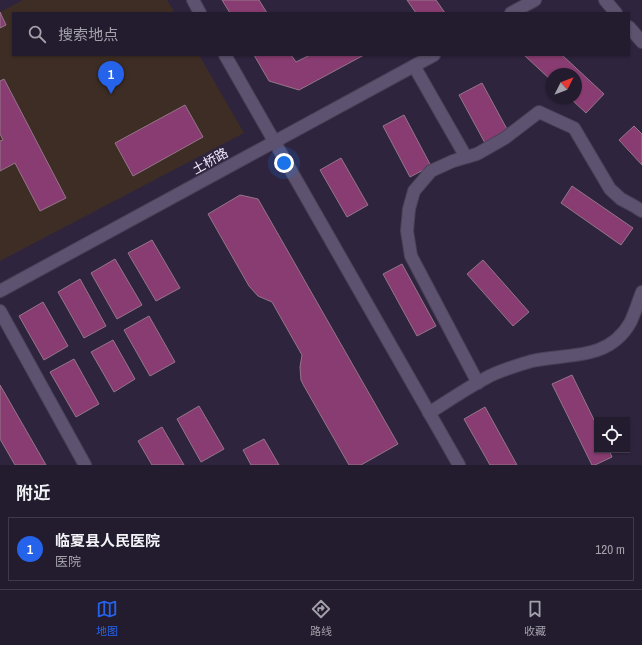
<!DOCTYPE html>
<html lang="zh">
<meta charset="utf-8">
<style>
body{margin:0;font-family:"Archivo Narrow","Noto Sans SC",sans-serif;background:#2b2436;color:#f1f3f6}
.controls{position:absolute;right:12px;bottom:12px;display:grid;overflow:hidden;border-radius:0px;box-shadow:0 1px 3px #0004}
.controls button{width:36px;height:36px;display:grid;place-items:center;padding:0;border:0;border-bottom:1px solid #40394a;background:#231b2e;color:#f1f3f6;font:20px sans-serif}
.compass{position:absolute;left:546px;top:68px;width:36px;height:36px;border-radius:50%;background:#231b2e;box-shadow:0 1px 3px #0004;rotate:48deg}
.you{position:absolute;left:284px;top:163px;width:14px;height:14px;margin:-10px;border:3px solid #fff;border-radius:50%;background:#1a73e8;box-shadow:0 0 0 6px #1a73e833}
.badge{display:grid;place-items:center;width:26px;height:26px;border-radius:50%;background:#2563eb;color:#fff;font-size:13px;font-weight:700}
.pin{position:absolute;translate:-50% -33px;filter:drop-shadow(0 1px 2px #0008)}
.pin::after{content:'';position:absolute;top:21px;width:14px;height:12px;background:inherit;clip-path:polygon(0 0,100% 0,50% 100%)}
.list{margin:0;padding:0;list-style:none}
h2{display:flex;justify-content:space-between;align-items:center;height:52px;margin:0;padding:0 16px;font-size:17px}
h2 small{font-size:13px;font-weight:400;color:#a3a1aa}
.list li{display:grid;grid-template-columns:26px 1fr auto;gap:12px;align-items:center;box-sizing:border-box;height:64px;margin:0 8px 8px;padding:0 8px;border:1px solid #40394a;border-radius:0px}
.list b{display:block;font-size:15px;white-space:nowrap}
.list p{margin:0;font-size:13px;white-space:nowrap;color:#a3a1aa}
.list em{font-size:13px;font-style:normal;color:#a3a1aa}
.icon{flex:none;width:22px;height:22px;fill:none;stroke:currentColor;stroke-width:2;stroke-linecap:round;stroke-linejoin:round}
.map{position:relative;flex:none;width:642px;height:465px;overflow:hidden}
.search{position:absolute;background:#231b2e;box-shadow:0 1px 3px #0004;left:12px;right:12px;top:12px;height:44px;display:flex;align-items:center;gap:10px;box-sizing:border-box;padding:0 14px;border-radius:0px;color:#a3a1aa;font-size:15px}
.sheet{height:124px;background:#231b2e}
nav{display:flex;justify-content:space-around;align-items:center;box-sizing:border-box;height:56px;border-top:1px solid #40394a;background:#231b2e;font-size:11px;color:#a3a1aa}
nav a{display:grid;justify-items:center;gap:2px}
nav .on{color:#2563eb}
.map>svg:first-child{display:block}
.medical{fill:#3e2d24}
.building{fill:#883c71;stroke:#95758a}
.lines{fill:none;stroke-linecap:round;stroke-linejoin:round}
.street-casing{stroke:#4b4159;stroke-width:14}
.secondary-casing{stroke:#4b4159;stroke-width:14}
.street{stroke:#5d526f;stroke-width:12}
.secondary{stroke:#5d526f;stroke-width:12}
.labels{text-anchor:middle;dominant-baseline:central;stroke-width:3;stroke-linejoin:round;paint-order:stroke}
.street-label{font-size:13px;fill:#f1eafc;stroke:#2f243e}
</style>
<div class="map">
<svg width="642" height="465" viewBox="0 0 642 465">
<rect width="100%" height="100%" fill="#2f243e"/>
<polygon class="medical" points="23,0 167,0 175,13 13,13 13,55 199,55 244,133 0,261 0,12"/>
<g class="building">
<polygon points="222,0 259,0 267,13 230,13"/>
<polygon points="407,0 436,0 445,13 416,13"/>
<polygon points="0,12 6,25 0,28"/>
<polygon points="254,55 291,55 296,62 310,55 364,55 299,90 269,81"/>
<polygon points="524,55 562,55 604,94 586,113 570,98 576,98 576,74 552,74 552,81"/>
<polygon points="4,79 66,198 40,211 15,163 0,171 0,141 3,140 0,134 0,81"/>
<polygon points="482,83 508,131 485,143 459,95"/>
<polygon points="185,105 203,137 133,176 115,143"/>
<polygon points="404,115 431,166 410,177 383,126"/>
<polygon points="634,126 642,134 642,165 619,140"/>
<polygon points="341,158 368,205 347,217 320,170"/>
<polygon points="572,186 633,228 621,245 561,203"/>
<polygon points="240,195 258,199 398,444 361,465 349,465 304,386 301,380 300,367 302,355 272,302 258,296 249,286 208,214"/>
<polygon points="152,240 180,288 156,301 128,253"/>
<polygon points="115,259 142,305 117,319 91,273"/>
<polygon points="483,260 529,312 513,326 467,274"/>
<polygon points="402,264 436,326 417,336 383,274"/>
<polygon points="80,279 106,326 84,338 58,292"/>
<polygon points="43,302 68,346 44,360 19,316"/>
<polygon points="149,316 175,362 150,376 124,330"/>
<polygon points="113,340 135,379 114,392 91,352"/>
<polygon points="74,359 99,404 76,417 50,372"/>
<polygon points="572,375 597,426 597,450 609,450 612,457 595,465 592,465 552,384"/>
<polygon points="0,385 46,465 15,465 0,439"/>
<polygon points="199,406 224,449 201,462 177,419"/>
<polygon points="485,407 517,465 490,465 464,419"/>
<polygon points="162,427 184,465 152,465 138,441"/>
<polygon points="264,439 279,465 251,465 243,450"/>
</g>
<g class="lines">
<defs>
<g id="street">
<polyline points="414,66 466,157"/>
<polyline points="478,383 411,256 407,231 409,209 414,191 431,171 453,161 477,154 505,138 539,112 574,128 610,189 621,199 634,206 642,211"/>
<path d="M429,413c19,-12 38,-25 57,-35 10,-6 35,-14 46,-17 36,-8 76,0 98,-38 5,-10 8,-21 12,-31"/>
</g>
<g id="secondary">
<polyline points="193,0 200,13"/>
<polyline points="605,0 616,13"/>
<polyline points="511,13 535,0"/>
<polyline points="629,27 642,42"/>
<polyline points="225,55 459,465"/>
<polyline points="0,291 434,55"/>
<polyline points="0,311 85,465"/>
</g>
</defs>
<use href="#street" class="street-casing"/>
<use href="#secondary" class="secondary-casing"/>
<use href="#street" class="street"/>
<use href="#secondary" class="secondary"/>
</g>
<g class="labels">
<g class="street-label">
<text transform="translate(210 161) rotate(-29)">土桥路</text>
</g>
</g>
</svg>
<div class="controls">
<button><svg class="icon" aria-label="locate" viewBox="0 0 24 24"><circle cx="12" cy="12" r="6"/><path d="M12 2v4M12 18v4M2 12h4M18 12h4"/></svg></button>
</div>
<svg class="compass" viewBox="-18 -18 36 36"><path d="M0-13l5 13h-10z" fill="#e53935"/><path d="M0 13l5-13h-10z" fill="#a3a1aa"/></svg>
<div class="you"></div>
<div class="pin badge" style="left:111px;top:94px">1</div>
<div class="search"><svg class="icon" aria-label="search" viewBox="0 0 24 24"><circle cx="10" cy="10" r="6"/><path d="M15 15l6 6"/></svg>搜索地点</div>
</div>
<section class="sheet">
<h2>附近<small></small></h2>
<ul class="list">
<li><span class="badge">1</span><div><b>临夏县人民医院</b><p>医院</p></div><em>120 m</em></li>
</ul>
</section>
<nav>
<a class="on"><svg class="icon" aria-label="map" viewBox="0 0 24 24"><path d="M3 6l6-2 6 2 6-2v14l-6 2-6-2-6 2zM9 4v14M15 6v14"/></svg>地图</a>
<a><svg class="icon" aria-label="directions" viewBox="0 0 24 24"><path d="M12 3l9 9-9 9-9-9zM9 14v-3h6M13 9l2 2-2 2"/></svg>路线</a>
<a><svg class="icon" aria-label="saved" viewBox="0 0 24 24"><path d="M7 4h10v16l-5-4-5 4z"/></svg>收藏</a>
</nav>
